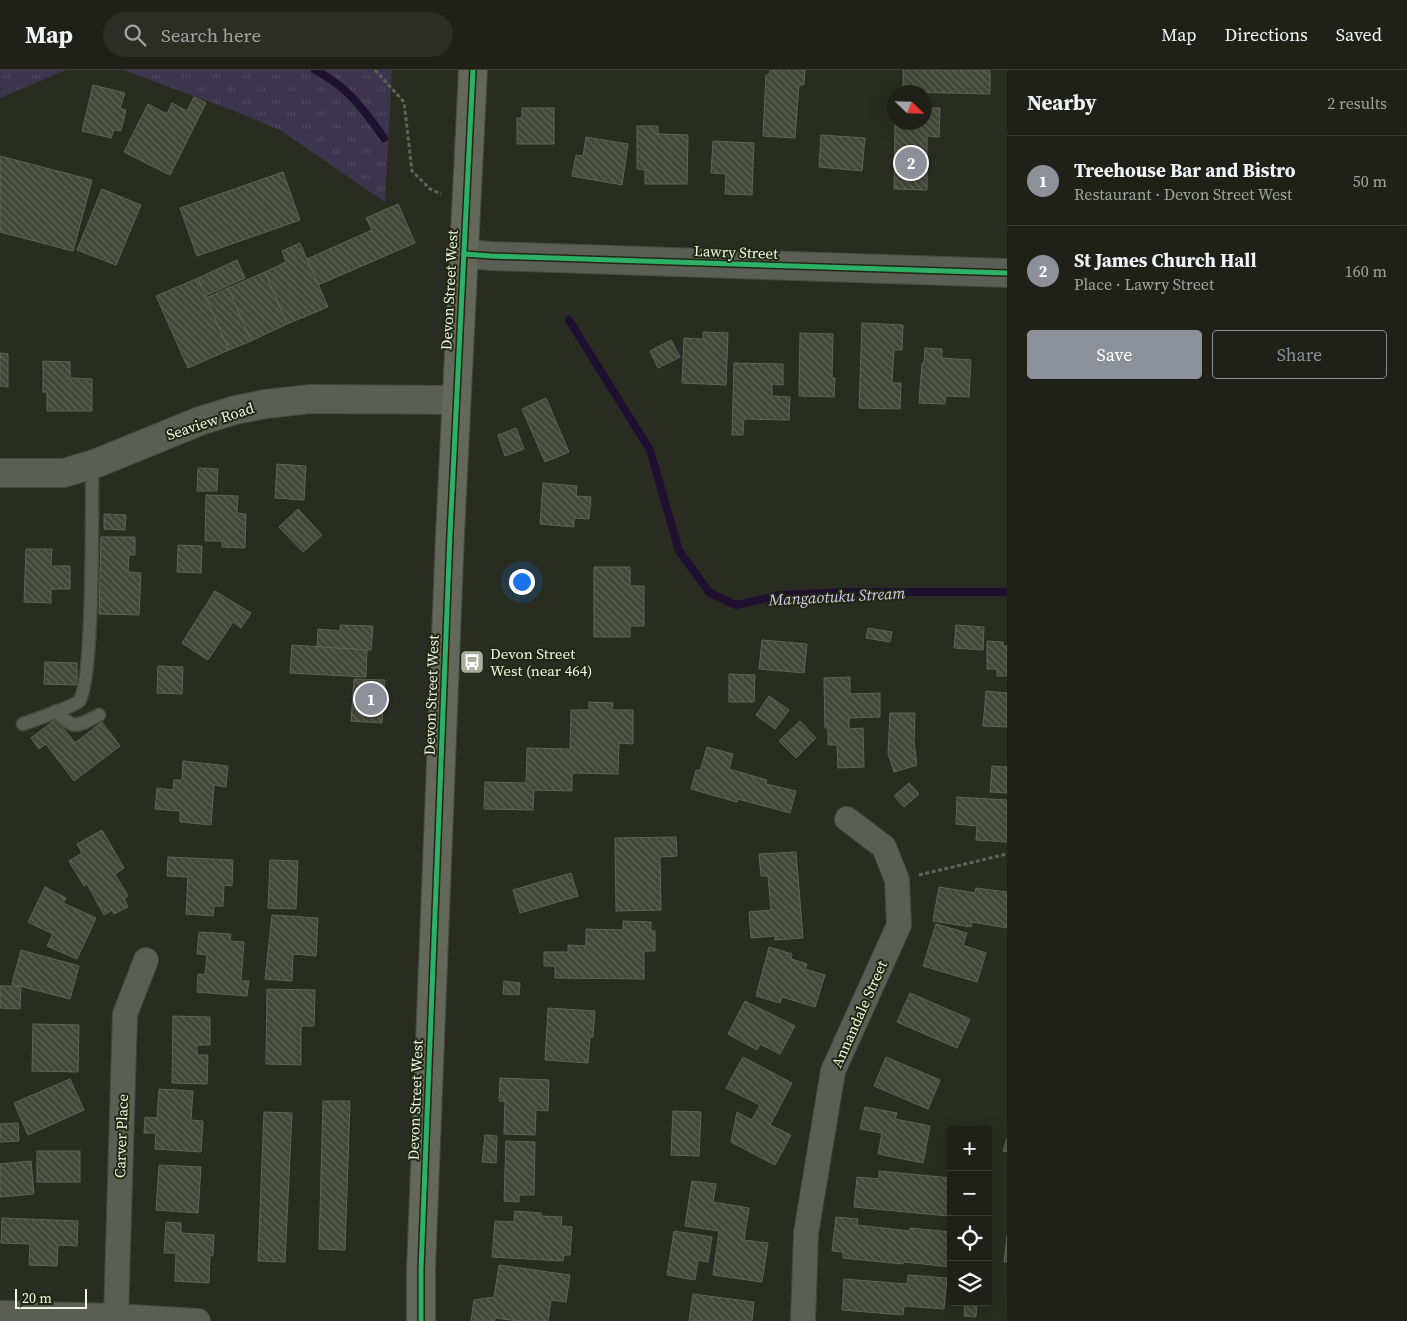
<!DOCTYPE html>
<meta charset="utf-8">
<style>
body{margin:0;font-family:"Source Serif 4",serif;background:#2c2e25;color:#f1f3f6}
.controls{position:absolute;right:15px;bottom:15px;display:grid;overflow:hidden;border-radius:5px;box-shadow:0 5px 20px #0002}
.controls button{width:45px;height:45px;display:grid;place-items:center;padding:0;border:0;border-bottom:1px solid #3c3e37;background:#1f2118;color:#f1f3f6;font:25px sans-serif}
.compass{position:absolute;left:887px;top:15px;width:45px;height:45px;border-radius:50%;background:#1f2118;box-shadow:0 5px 20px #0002;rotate:113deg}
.scale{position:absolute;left:15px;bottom:12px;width:72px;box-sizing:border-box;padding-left:5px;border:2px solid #eff5e5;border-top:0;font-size:14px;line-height:18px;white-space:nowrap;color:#eff5e5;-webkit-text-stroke:4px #212811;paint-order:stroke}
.you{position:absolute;left:521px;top:511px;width:18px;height:18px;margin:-12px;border:4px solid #fff;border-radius:50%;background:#1a73e8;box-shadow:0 0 0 8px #1a73e833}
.badge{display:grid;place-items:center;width:32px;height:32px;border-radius:50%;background:#8c9099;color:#fff;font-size:16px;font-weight:700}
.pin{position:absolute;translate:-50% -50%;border:2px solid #fff;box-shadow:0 1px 5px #0006}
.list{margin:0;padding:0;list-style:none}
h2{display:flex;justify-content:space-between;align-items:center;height:65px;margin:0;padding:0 20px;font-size:21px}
h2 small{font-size:16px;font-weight:400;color:#a1a3a2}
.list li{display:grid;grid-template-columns:32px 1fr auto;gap:15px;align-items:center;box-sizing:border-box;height:90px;padding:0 20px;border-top:1px solid #3c3e37}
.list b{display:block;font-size:19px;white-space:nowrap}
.list p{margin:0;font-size:16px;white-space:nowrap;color:#a1a3a2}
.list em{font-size:16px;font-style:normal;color:#a1a3a2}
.actions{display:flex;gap:10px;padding:15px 20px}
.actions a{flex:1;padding:11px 0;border:1px solid #8c9099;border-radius:5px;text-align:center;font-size:18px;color:#8c9099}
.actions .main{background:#8c9099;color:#fff}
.icon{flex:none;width:28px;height:28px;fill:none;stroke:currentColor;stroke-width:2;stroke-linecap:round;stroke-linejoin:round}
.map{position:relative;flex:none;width:1007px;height:1251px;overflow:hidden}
header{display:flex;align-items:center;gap:30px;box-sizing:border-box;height:70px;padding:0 25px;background:#1f2118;border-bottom:1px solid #3c3e37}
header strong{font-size:24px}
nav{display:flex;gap:28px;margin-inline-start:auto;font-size:18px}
.search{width:350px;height:45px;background:#2c2e25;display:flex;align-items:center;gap:12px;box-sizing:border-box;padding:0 18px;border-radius:28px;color:#a1a3a2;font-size:19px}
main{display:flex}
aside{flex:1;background:#1f2118}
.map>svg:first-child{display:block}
.grass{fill:url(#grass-tufts)}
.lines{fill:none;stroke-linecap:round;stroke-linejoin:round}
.stream{stroke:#1f1031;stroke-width:8}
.building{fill:url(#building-back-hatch);stroke:#5f6258}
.service-casing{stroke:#45493e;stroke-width:15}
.minor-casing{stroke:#45493e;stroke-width:26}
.tertiary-casing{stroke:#45493e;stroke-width:30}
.primary-casing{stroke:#45493e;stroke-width:30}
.path{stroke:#60635b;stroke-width:3;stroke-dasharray:4 2.5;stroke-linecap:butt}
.service{stroke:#5b5e55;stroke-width:12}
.minor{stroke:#5b5e55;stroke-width:24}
.tertiary{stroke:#5b5e55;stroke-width:28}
.primary{stroke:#64685b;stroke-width:28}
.cycleway-casing{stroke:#212811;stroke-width:8}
.cycleway{stroke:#2db169;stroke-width:5}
.labels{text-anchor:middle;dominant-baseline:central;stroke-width:4;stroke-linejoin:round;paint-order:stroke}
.street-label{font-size:15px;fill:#eff5e5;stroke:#212811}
.poi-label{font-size:15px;fill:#eff5e5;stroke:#212811;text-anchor:start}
.water-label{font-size:16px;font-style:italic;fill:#d8c9f4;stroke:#212811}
</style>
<header>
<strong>Map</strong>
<div class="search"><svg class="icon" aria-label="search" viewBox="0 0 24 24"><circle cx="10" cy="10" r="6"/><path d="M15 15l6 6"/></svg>Search here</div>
<nav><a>Map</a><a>Directions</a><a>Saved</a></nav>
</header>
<main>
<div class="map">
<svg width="1007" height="1251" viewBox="0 0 1007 1251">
<defs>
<pattern id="grass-tufts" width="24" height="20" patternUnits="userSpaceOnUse" patternTransform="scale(1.25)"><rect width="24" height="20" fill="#3d344d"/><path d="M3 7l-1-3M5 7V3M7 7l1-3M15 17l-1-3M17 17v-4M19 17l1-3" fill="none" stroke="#50485e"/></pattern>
<pattern id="building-back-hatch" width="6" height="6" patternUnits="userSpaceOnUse" patternTransform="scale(1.25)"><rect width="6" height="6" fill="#434738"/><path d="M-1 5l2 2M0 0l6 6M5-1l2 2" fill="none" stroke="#5e6255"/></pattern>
</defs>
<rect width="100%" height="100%" fill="#292c20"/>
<g class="grass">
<polygon points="0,0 66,0 0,28"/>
<polygon points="123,0 392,0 385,132 280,60 234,41"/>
</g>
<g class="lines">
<g class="stream">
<path d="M315,0c33,17 48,39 69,68"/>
<polyline points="569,250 650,380 679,481 710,523 736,535 781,525 849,522 1007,522"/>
</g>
</g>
<g class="building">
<polygon points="770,0 805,0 804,15 799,15 795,68 763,66 766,5 769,5"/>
<polygon points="903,0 990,0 990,24 903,22"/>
<polygon points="93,15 125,23 120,38 126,40 121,61 114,60 111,68 82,61"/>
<polygon points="194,27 206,33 170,105 124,82 148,34 167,44 172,33 187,41"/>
<polygon points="522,38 554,38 554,74 517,74 517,48 522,48"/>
<polygon points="924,38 940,38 939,67 927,66 927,120 894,119 895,52 924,52"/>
<polygon points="637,56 658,56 658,64 688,65 687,114 645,114 645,100 637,99"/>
<polygon points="821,65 865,68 862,101 819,97"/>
<polygon points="586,67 628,74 622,115 572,106 576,85 583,86"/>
<polygon points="713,71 754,73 752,125 725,124 726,104 711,103"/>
<polygon points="0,86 92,110 73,181 0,162"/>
<polygon points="283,102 300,150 197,186 180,138"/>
<polygon points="102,119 141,135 116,195 77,180"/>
<polygon points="398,134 415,173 318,215 307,189 372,160 366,148"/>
<polygon points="300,173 328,237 287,254 265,202 286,192 282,181"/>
<polygon points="237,190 245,208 205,226 198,208"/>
<polygon points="265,202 287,254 251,271 228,218"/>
<polygon points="198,208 229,280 188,298 156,226"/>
<polygon points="228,218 251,271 229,280 206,228"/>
<polygon points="862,253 903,255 902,280 894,280 892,313 901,313 900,339 859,338"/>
<polygon points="703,262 728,263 726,315 682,313 684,268 703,269"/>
<polygon points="800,263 833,264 832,308 835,308 834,327 799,326"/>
<polygon points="671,270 680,287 658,298 650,281"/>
<polygon points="925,278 942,279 942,288 971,290 969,327 946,326 945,334 919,333 922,293 924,293"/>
<polygon points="0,283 8,284 8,317 0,316"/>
<polygon points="43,291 70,292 70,308 92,309 92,341 47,341 47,322 43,322"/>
<polygon points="734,293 783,294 783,315 772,314 772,326 790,327 789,350 744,349 743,365 732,365"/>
<polygon points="546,328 569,382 545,392 522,339"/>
<polygon points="516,358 524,379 505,386 498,365"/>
<polygon points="277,394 306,396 304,430 275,428"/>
<polygon points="198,398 218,399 217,421 197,421"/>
<polygon points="543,413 577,416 576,426 591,427 589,449 574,448 574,457 540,454"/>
<polygon points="206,425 238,426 237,443 246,444 245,478 222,477 222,471 205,471"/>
<polygon points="298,439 322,465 303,482 279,457"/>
<polygon points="104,444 126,445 125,460 104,459"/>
<polygon points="101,467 135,467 135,485 129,485 128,502 141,503 139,545 99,544"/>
<polygon points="178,475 202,476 201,503 177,502"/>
<polygon points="26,479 52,479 51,496 70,496 70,519 51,519 51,533 24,532"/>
<polygon points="594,497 630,497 630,516 644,516 644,556 630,556 630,567 594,567"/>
<polygon points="215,521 251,543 241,558 233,552 208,590 182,573"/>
<polygon points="340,555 373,556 371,580 317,577 318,559 340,561"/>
<polygon points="956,555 984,557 983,580 954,578"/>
<polygon points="868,558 892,562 890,572 866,568"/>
<polygon points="762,570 807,574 804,603 759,599"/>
<polygon points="987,571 1003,572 1003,576 1007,576 1007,606 997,606 997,599 987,599"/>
<polygon points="292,575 367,580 366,607 290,603"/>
<polygon points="45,592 77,593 77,615 44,614"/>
<polygon points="158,596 183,597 182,624 157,623"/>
<polygon points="729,604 755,605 754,632 729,632"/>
<polygon points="850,607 850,624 880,623 880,647 849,648 849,659 863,658 864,697 838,698 837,675 828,675 828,658 825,658 824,608"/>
<polygon points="354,609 385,610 382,653 351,651"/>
<polygon points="986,621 1007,623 1007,657 983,656"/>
<polygon points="769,626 789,640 775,659 756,645"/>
<polygon points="589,632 613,633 612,640 633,640 633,674 619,673 618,704 572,703 572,721 534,720 533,740 484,739 485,712 526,713 527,678 570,679 571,640 589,640"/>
<polygon points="890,643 915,643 914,672 917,695 894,702 888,683"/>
<polygon points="56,649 75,673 102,652 120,676 74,711 46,674 39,679 31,668"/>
<polygon points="800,651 816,668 796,688 779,671"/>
<polygon points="707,677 733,684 729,699 767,710 766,714 796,721 790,743 738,729 737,732 691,719 696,700 700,701"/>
<polygon points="183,691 228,696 226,717 214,715 211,755 180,752 180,741 155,739 157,718 173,720 174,710 182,710"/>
<polygon points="992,696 1007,697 1007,723 990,722"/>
<polygon points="909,713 919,724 904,737 894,726"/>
<polygon points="957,727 1007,730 1007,772 976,770 977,756 956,754"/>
<polygon points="102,760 124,798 115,804 128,826 124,828 128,837 114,844 112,840 104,845 87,814 84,816 69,791 82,783 77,774"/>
<polygon points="676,767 677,786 660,787 661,840 616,841 615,768"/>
<polygon points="796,782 803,868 775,870 775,866 751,868 749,842 771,840 768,806 761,806 759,784"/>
<polygon points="168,787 233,790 232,816 224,815 223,836 214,836 213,846 186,844 188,807 167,806"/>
<polygon points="270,790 298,791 296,839 268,838"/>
<polygon points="571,803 578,826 520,843 513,820"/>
<polygon points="45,817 66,828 63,833 96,848 77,889 47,876 53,864 28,852"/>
<polygon points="939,817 975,823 976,818 1007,822 1007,858 972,852 971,857 933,851"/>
<polygon points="272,845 318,848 316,886 293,884 292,911 265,909"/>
<polygon points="623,851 651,852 651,861 655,861 655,881 644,881 644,909 555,908 555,896 544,896 544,882 568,882 568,875 586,876 586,859 623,860"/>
<polygon points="936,854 967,863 963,875 986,883 977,912 923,896"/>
<polygon points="199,862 231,864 230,871 244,872 241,911 249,911 247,926 197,922 198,904 205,905 207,885 197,884"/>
<polygon points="769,877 792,884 791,889 807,894 805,899 825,905 815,937 782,927 780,933 756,926"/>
<polygon points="21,880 79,896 70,929 12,914"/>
<polygon points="504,911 520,913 519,925 503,924"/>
<polygon points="0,916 21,916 20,939 0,938"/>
<polygon points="267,919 315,920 314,956 301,956 301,995 266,994"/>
<polygon points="910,923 970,949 957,978 897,952"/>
<polygon points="745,931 795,956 780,984 760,974 757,980 728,964"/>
<polygon points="548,938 595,941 593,967 590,967 588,993 545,990"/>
<polygon points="173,946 210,947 210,975 197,975 197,985 208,985 207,1014 172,1013"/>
<polygon points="33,954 79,955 78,1002 32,1001"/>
<polygon points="743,987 792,1013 770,1055 791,1065 775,1095 731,1072 737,1042 752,1050 760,1035 726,1018"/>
<polygon points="886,987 940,1010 928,1039 874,1016"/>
<polygon points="500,1008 549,1010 548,1041 536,1040 535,1065 504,1064 505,1031 499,1031"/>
<polygon points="70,1009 84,1040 28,1065 14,1033"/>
<polygon points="159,1019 193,1021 191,1050 203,1051 201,1082 155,1079 156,1063 144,1063 145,1047 157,1048"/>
<polygon points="323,1031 350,1031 345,1180 319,1179"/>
<polygon points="865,1037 897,1043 895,1049 930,1056 923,1093 878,1084 882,1063 860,1059"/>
<polygon points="673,1041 701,1042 699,1086 671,1085"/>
<polygon points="264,1042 292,1043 285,1192 258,1191"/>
<polygon points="18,1053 19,1071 0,1072 0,1054"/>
<polygon points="485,1065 497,1066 496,1093 482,1092"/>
<polygon points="1007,1068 1007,1082 1003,1081"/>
<polygon points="506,1071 535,1072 534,1125 519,1125 519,1132 504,1131"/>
<rect x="37" y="1081" width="43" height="31"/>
<polygon points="31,1091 34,1124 0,1127 0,1094"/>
<polygon points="159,1095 201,1097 198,1143 156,1140"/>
<polygon points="879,1101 951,1108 948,1146 854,1137 857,1107 879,1109"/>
<polygon points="692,1111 716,1114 713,1132 749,1138 744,1170 768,1173 762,1212 713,1205 719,1161 685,1156"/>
<polygon points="515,1141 541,1143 541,1146 562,1147 561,1156 572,1157 570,1185 564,1185 563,1191 492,1187 495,1151 514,1152"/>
<polygon points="836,1147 858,1149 857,1155 909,1161 910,1158 951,1162 951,1197 904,1192 903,1194 843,1188 843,1182 832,1181"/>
<polygon points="2,1148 78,1151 77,1176 58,1175 57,1196 29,1195 30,1174 1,1173"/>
<polygon points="166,1152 181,1153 181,1163 214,1165 213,1186 210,1185 209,1213 175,1211 176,1183 164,1183"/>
<polygon points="674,1161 712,1167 708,1192 698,1190 695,1210 667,1205"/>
<polygon points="1007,1166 1007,1192 1004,1192"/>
<polygon points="499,1195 570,1205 566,1232 551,1230 548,1251 519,1251 495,1248 494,1251 471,1251 474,1230 494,1227"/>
<polygon points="908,1205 947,1208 944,1239 904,1236 903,1245 842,1240 844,1209 907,1214"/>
<polygon points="693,1224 754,1232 752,1251 689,1251"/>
<polygon points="965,1232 977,1233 976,1247 964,1246"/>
</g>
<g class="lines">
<defs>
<g id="service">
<path d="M56,641c18,20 21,15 43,4"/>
<path d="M23,654c10,-4 50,-17 56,-23 15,-19 13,-202 13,-237"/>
</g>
<g id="minor">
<polyline points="0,1243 116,1246 198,1251"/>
<polyline points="116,1246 125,944 146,890"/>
<polyline points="803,1251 806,1163 833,1001 899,855 897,810 884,777 847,749"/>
</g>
<g id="tertiary">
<polyline points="464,184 491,186 1007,203"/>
<polyline points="0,403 64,403 97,393 200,351 235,340 266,334 310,329 455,330"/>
</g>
<polyline id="primary" points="421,1251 421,1199 450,464 473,0"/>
</defs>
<use href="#service" class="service-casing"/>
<use href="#minor" class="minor-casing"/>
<use href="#tertiary" class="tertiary-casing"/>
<use href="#primary" class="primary-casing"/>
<g class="path">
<polyline points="375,0 404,32 412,101 430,119 441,124"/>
<polyline points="919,805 1007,784"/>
</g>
<use href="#service" class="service"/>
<use href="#minor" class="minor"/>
<use href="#tertiary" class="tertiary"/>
<use href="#primary" class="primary"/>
<defs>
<g id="cycleway">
<polyline points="464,184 491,186 1007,203"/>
<polyline points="421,1251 421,1199 450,464 473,0"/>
</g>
</defs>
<use href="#cycleway" class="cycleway-casing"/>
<use href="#cycleway" class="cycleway"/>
</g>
<defs>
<symbol id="bus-square" viewBox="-11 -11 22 22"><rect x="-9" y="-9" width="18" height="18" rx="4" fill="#aaafa0" stroke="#212811"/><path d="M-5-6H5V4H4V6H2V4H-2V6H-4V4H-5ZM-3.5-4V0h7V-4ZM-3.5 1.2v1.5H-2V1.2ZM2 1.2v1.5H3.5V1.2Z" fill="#fff"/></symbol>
</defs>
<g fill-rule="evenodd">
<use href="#bus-square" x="458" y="578" width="28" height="28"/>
</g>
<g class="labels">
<g class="street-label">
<text transform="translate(736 182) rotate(2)">Lawry Street</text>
<text transform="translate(449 220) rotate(-87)">Devon Street West</text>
<text transform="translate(210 351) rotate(-18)">Seaview Road</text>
<text transform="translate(431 625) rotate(-88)">Devon Street West</text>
<text transform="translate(859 944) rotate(-66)">Annandale Street</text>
<text transform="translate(415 1030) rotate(-88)">Devon Street West</text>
<text transform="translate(121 1066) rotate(-88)">Carver Place</text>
</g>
<g class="poi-label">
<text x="490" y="583">Devon Street<tspan x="490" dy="17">West (near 464)</tspan></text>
</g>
<g class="water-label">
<text transform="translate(837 526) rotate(-3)">Mangaotuku Stream</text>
</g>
</g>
</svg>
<div class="controls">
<button>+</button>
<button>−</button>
<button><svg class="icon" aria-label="locate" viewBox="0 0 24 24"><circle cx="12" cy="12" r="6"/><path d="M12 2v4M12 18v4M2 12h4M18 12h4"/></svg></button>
<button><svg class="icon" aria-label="layers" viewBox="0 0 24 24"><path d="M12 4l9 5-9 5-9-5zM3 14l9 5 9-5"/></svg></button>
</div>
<svg class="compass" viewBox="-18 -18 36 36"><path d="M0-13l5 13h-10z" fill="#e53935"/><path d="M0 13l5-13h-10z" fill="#a1a3a2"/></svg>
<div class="scale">20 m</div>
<div class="you"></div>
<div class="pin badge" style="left:371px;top:629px">1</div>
<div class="pin badge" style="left:911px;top:93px">2</div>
</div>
<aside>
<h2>Nearby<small>2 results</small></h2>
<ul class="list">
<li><span class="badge">1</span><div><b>Treehouse Bar and Bistro</b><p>Restaurant · Devon Street West</p></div><em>50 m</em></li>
<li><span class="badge">2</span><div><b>St James Church Hall</b><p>Place · Lawry Street</p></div><em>160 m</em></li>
</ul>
<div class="actions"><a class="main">Save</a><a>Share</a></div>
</aside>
</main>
